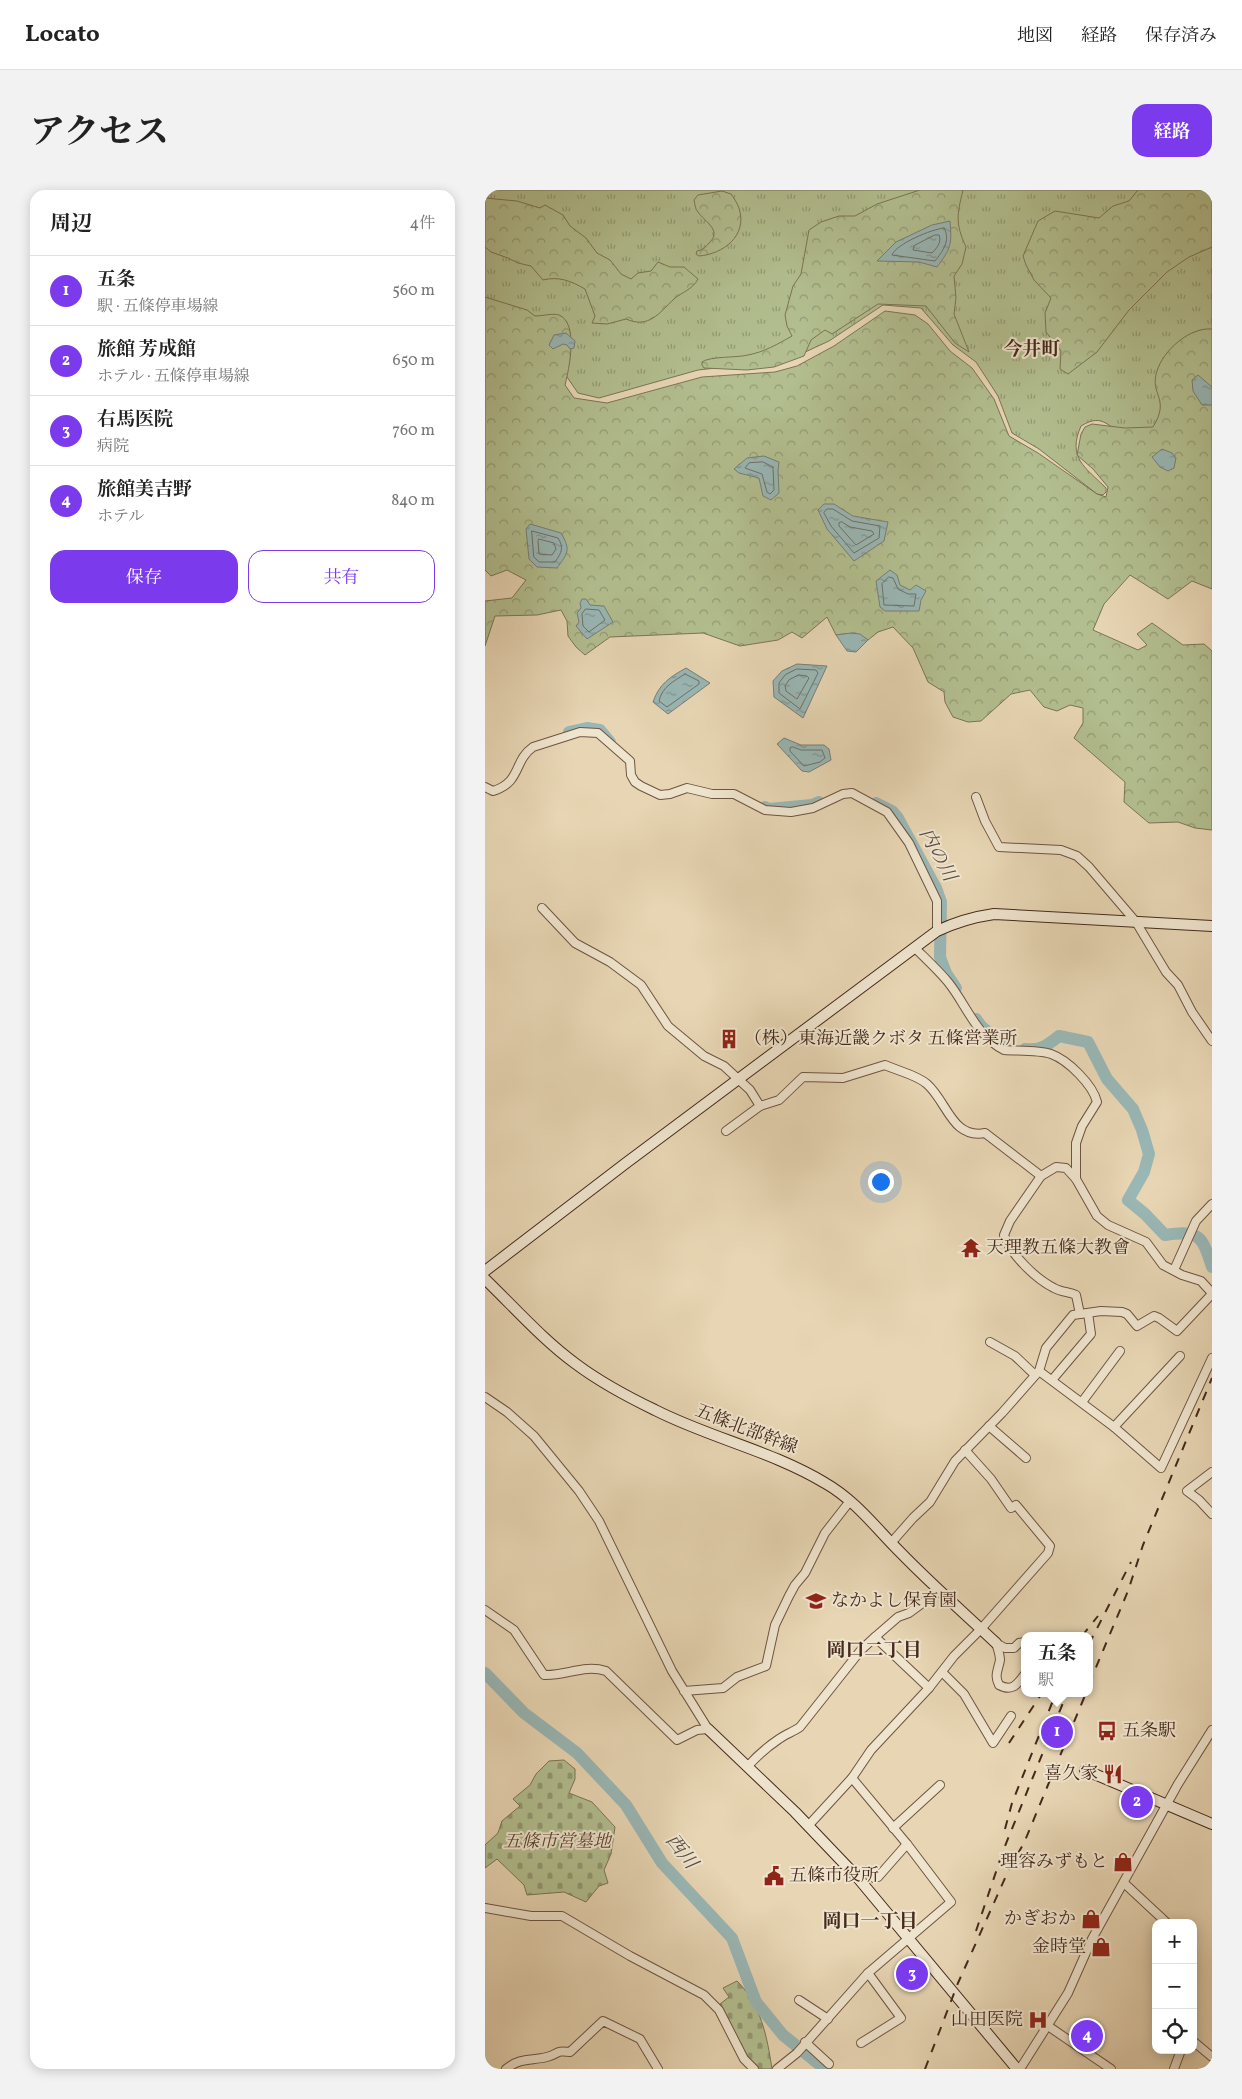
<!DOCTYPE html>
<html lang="ja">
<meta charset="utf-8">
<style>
body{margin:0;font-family:Vollkorn,"Noto Serif JP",serif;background:#f2f2f2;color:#222}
.controls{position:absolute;right:15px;bottom:15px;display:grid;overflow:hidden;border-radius:10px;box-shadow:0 2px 12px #0003}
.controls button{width:45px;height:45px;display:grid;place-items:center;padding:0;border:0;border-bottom:1px solid #e0e0e0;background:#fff;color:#222;font:25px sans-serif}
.you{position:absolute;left:395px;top:991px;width:18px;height:18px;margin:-12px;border:4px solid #fff;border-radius:50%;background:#1a73e8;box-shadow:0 0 0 8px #1a73e833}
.badge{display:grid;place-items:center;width:32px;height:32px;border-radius:50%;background:#7c3aed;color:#fff;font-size:16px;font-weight:700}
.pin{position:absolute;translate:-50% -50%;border:2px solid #fff;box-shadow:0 1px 5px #0006}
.popup{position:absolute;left:536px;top:1442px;width:72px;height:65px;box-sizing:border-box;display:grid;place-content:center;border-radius:10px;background:#fff;filter:drop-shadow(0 1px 4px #0005);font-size:16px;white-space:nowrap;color:#767676}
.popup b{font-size:19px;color:#222}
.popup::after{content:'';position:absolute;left:50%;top:100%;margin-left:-10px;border:10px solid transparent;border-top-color:#fff}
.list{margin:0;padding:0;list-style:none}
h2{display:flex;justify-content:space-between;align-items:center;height:65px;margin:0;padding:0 20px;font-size:21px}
h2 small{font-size:16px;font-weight:400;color:#767676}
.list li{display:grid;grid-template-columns:32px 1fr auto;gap:15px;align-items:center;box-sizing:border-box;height:70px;padding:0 20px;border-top:1px solid #e0e0e0}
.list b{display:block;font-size:19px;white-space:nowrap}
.list p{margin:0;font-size:16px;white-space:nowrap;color:#767676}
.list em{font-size:16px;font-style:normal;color:#767676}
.actions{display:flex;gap:10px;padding:15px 20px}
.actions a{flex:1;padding:11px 0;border:1px solid #7c3aed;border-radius:15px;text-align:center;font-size:18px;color:#7c3aed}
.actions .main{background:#7c3aed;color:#fff}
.icon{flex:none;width:28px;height:28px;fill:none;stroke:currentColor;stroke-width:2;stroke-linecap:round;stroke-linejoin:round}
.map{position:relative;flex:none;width:727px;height:1879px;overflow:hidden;border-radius:15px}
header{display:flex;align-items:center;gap:30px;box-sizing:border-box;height:70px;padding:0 25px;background:#fff;border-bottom:1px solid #e0e0e0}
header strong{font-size:24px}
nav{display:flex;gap:28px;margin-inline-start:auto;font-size:18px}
.intro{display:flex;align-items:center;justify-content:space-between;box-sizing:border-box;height:120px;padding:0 30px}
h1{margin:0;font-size:35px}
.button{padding:12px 22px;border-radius:15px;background:#7c3aed;color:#fff;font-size:18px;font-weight:700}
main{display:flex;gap:30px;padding:0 30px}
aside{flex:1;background:#fff;border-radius:15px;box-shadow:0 2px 12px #0003}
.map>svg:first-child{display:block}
.grass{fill:url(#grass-tufts);stroke:#7c7455}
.forest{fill:url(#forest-crowns);stroke:#7c7455}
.cemetery{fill:url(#cemetery-stones);stroke:#7c7455}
.water{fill:url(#water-ripples);stroke:#777e77}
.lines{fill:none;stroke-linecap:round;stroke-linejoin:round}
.shore{stroke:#6f7068;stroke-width:1}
.river{stroke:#99b7b5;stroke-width:12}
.street-casing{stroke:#6e5441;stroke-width:10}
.secondary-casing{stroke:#45291b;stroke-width:12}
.street{stroke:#efe4ce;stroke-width:8}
.secondary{stroke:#efe4ce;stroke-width:10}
.rail{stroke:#45291b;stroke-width:2;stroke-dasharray:9 9;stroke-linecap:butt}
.labels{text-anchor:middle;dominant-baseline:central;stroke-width:4;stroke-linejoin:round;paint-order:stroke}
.poi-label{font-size:18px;fill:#45291b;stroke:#efe4ce;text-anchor:start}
.street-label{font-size:18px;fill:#45291b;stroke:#efe4ce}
.park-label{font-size:18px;font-style:italic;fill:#5b4732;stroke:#efe4ce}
.neighbourhood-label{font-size:19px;font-weight:bold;fill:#45291b;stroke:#efe4ce}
.water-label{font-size:19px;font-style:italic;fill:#5a4c42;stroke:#efe4ce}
</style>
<header>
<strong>Locato</strong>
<nav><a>地図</a><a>経路</a><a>保存済み</a></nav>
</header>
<div class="intro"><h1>アクセス</h1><a class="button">経路</a></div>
<main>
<aside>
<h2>周辺<small>4件</small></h2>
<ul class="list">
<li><span class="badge">1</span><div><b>五条</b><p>駅 · 五條停車場線</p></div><em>560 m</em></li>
<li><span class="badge">2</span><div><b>旅館 芳成館</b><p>ホテル · 五條停車場線</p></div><em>650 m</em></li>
<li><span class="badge">3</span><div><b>右馬医院</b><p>病院</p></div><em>760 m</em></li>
<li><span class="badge">4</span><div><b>旅館美吉野</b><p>ホテル</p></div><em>840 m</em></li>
</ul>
<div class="actions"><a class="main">保存</a><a>共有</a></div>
</aside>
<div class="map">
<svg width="727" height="1879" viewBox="0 0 727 1879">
<defs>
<pattern id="grass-tufts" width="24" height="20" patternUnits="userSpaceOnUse" patternTransform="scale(1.25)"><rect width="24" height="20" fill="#b2be8f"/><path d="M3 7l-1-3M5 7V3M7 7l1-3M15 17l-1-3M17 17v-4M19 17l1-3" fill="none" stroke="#939a74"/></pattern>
<pattern id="forest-crowns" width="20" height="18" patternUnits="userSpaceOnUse" patternTransform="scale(1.25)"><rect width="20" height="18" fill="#b2be8f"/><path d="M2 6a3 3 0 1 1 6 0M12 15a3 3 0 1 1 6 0" fill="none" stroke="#939a74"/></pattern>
<pattern id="cemetery-stones" width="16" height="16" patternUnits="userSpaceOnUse" patternTransform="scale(1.25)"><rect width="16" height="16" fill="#b2be8f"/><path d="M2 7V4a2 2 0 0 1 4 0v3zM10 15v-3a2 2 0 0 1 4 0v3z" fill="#939a74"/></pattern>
<pattern id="water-ripples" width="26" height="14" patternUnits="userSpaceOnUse" patternTransform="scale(1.25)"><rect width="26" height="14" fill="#99b7b5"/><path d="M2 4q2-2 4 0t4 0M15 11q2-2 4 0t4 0" fill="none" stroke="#7f9592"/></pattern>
</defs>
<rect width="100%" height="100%" fill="#e7d5b3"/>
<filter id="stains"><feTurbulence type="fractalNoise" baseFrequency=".004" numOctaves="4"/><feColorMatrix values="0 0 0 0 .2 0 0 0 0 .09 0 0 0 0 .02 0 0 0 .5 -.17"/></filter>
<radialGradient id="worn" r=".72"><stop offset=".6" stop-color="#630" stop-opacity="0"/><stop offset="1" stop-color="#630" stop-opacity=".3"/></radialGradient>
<path class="grass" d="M0,0h727v153l-43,82c-11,2 -35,9 -44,7 -17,-1 -20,-21 -44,-6 -14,32 4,41 25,62v4l-3,3 -6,-1 -58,-45 -27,-16 -14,-37 -22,-34 -23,-17 -32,-37 -38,-3 -54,36 -41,19 -90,10 -99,28 -21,-5 -24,-35 -69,-48z"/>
<g class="forest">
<path d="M435,0h43c-6,25 -8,33 3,57l-4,17 -8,12 2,22 -2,16 15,38 -14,-9 -29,-37 -48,-2 -46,30 -7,-4 -14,10 -7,16 -30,11 -27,3 -43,-2 -2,-3v-3c8,-6 34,-4 46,-7 16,-3 30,-11 44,-19l-5,-10 -2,-11 8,-29 8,-12 8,-44 12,-8 18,-6h16l22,-12z"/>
<polygon points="653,0 727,0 727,57 704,67 682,82 644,120 612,162 583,184 575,179 576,161 561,142 560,123 566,108 549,90 541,75 538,66 553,31 570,21 614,28 628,16 644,11"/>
<path d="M237,1l9,3c3,4 6,9 8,14 9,28 -16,46 -40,48l-3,-2 1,-3c6,-1 9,-4 13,-9 12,-12 -6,-21 -12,-30 -3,-3 -3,-8 -4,-12l4,-5z"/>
<path d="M0,8l32,3 23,7 5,-3 18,10 7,11 16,12 11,15 13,7 11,14 10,5 7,-6 13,-2 7,-9 12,5h14l14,12c-6,11 -16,13 -24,20 -15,14 -25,30 -48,20l-19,5 -15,-1 3,-7 -10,-27c-14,-8 -26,-13 -42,-9l-12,-14 -13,-3 -10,-5 -17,-6 -6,-5z"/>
<path d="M0,107l42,13 8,6c7,0 18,-3 24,-1 20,8 10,54 6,70l9,13 33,5 95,-26 73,-5 22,-6 37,-20 51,-35 30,4 13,9 22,27 22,17 22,31 15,37 29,17 59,41 9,3 2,-10 -15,-18 -16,-14 4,-21 4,-7 7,-3 33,4 28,-1c18,-29 -4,-32 4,-56 6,-20 32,-44 55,-42v260l-20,-8 -24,18 -38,-24 -26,29 -11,26 45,20 9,-5 -10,-11 15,-11 31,22 21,-1 8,7v179l-17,-2 -17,-6 -29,1 -25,-21 1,-20 -51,-44 9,-15v-15l-13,-3 -13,6 -13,-4 -14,-17 -19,4 -30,27 -13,1 -15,-5 -8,-15 -1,-10 -16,-10 -15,-34 -20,-21 -15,5 -10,8c-11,-8 -19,-7 -32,-5l-9,-18 -25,21 -10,-6 -14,8 -38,6 -37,-13 -93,4 -25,18 -9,-8 -8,-11 -1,-15 -6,-11 -24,5 -42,1 -10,30v-45l27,-3 14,-18 -19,-10 -16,6 -6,-6z"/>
</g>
<g class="cemetery">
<polygon points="79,1570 90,1579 90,1589 84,1603 107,1612 130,1637 126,1664 119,1680 123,1693 114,1696 101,1712 79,1702 42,1705 39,1695 12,1669 0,1678 0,1655 13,1643 17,1631 35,1616 28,1609 45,1595 51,1584 64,1571"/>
<path d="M252,1791c24,24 30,55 35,88h-13l-13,-12 -26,-53 9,-7 -6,-9z"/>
</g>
<g class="water">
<path d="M465,31c2,24 1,27 -13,46l-18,-5 -42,-1 19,-19 36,-17z"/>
<polygon points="81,143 90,151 89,158 85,159 82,155 78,154 68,159 64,155 69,145"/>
<polygon points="713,185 727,197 727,215 717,215 708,201 707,190"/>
<polygon points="677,259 687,263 691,268 689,278 683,281 675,277 667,267"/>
<polygon points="279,266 294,272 293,281 294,303 286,310 278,306 274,288 254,283 249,279 262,268"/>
<polygon points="339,314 349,314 368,326 403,332 399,351 369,371 342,339 333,320"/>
<path d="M45,334l31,9c10,17 7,20 -4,35l-20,-1 -8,-8 -3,-30z"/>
<polygon points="405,380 412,385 415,395 425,400 431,395 441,401 436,410 434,421 400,421 395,417 391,391"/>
<polygon points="97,409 101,409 105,415 119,416 128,432 102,449 91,436 94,432 92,423 96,418 95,413"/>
<polygon points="366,443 375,444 383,450 371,462 362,461 351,445"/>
<polygon points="312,474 342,476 318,528 289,507 288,491 297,481"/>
<path d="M201,478l24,15 -42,31 -15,-12c6,-18 17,-25 33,-34z"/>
<polygon points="299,548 316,555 339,555 344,559 346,570 324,582 317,581 292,554"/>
</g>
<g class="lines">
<g class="shore">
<path d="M459,38c7,12 -1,23 -9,33l-43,-6c4,-11 40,-26 52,-27z"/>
<path d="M450,45h4c3,7 -2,13 -7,18l-19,-3 1,-4z"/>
<polygon points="278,272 288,277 289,300 285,304 282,302 277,284 260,278 264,273"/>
<polygon points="342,319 348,319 367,331 395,336 394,348 369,363 346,336 339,323"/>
<polygon points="357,332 365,337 387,341 389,344 371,355 354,336 354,333"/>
<path d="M47,341l26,7c6,10 4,14 -3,24h-16l-5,-5z"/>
<polygon points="54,349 69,353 71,359 67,365 54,364 53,351"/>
<polygon points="404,387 408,388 413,399 423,404 431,404 429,416 399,415 397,394"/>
<polygon points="101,419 114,420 120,430 104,442 98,436 97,424"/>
<polygon points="312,479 331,480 333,483 315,519 294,503 294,493 300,485"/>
<path d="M200,484l14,7v3l-32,23 -8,-6c3,-14 15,-20 26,-27z"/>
<polygon points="314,485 322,486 324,488 312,509 301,501 300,496 304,490"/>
<polygon points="308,557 316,560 337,560 340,568 335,572 319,576 305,561 305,558"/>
</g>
<g class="river">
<polyline points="84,542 102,538 115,540 125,552"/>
<polyline points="391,613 407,621 413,628 451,698 456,712 455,767 461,783 471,798"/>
<polyline points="280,617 284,619 327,615 334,612"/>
<polyline points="491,829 496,836 520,857"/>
<path d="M540,859c15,2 23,-4 34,-13l29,6 19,37 26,30 9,21 7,24 -5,18 -16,28 17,14 20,21c34,-5 37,0 47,32"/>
<polyline points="0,1483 39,1523 92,1563 141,1615 177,1673 247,1748 271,1812 298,1845 340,1879"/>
</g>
<defs>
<g id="street">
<path d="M0,597l8,4c29,-9 20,-30 40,-44l47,-15 18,1 32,28 1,14 4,7 6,4 19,9 10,-1 17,-6 25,6h22l31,16 26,2 22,-4 30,-14 9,-1 35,19 22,31 28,58v30"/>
<polyline points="491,607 500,631 514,657 576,660 592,666 604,677 651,732 681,782 693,795 707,822 727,851"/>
<polyline points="57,718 90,753 125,772 156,795 183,836 219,866 239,876 265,900 275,916"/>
<path d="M430,758c11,11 23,22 33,34 18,22 28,54 56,68 13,1 35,0 47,4 17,6 42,31 46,48l-15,24 -6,17v36"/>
<path d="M241,941l34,-25 19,-6 24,-23 40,1 42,-13c13,6 32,10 42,19 21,19 25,55 58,49l56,43 15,-9 10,1 10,11 21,37 11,9 38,17 17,23 19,10 19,6 11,12"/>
<path d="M556,986l-31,45 -6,14c7,20 32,44 50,53 7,4 15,4 22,7l4,19"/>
<polyline points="689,1080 711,1031 727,1014"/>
<polyline points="505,1152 530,1166 550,1185"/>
<polyline points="554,1181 629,1237 676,1278 727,1168"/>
<polyline points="567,1190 606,1144 603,1123"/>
<path d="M0,1207l22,15 27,24 45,55 20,30 73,150 36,58 -11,1 -20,10 -71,-69c-22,-7 -40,5 -62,4l-30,-45 -29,-20"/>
<polyline points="597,1212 635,1161"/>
<polyline points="504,1236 541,1268"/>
<polyline points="629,1237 695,1166"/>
<polyline points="727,1282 702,1301 714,1310 727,1324"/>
<polyline points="406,1353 428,1328 445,1312 470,1271 517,1223 554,1181 561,1158 588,1125 616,1121 637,1122 642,1124 652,1136 669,1126 674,1128 692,1141 727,1104"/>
<polyline points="390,1447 444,1498"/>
<path d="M511,1453c2,6 4,12 4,17 -2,11 -6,15 -1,25 13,7 18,0 26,-11"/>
<polyline points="511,1453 520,1458 529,1458 534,1453 540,1452"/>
<polyline points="457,1482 479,1504 508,1553 526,1526"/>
<polyline points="199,1501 238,1498 252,1487 281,1476 290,1435 304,1406 310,1395 320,1383 340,1343 365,1311"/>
<path d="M263,1576c9,-10 19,-19 31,-27 7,-5 14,-7 21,-12l61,-77 14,-13 23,-20 11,-4 30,-22"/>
<polyline points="323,1636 367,1588 386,1560 444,1498 469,1466 496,1439 563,1363 565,1356 531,1315 526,1318 506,1289 480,1260"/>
<polyline points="408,1638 455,1595"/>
<polyline points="373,1688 381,1681 389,1688 393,1687 422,1654"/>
<polyline points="639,1693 682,1733"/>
<polyline points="0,1718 46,1726 77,1726 145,1766 219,1805 234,1820 259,1869 269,1879"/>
<polyline points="314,1810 343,1829"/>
<polyline points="563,1836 626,1879"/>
<polyline points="708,1851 727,1867"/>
<polyline points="320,1852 344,1874"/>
<polyline points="376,1853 416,1828 383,1783"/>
<path d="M21,1879c15,-12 25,-8 41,-12 12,-3 8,-7 23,-5l33,-31 37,18 18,30"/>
<polyline points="292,1879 312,1863 383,1783 466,1712 422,1654 367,1588"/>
<polyline points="535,1879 583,1803 607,1749 693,1594 727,1540"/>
<polyline points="689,1879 696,1860"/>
</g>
<g id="secondary">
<path d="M0,1081l141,-108 311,-232c19,-9 36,-14 57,-17l218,12"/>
<path d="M0,1089c30,29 58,61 91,85 24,18 52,33 79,46 55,28 117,41 170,73 30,17 51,45 75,69 31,32 64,61 96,91"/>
<polyline points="223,1539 310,1622 373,1688 532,1879"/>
<polyline points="600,1580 727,1634"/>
</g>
</defs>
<use href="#street" class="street-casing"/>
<use href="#secondary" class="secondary-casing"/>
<use href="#street" class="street"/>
<use href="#secondary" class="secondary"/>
<g class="rail">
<polyline points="597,1446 613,1426"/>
<polyline points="604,1454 646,1372"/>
<polyline points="604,1494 643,1401 658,1355 727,1188"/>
<polyline points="524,1553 557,1503"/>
<polyline points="520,1639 527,1613 571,1503"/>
<polyline points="491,1741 518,1661 582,1503"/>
<polyline points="440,1879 473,1793 525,1677 539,1653 601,1503"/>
</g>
</g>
<defs>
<symbol id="building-bare" viewBox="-9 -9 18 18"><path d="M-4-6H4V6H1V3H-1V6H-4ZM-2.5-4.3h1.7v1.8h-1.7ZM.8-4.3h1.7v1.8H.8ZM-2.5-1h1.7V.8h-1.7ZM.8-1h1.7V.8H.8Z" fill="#8f2418" stroke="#efe4ce" stroke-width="2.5" paint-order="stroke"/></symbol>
<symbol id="temple-bare" viewBox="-9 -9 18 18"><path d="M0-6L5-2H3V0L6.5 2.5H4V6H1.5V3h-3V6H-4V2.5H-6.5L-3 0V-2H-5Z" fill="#8f2418" stroke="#efe4ce" stroke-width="2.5" paint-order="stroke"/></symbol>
<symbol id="school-bare" viewBox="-9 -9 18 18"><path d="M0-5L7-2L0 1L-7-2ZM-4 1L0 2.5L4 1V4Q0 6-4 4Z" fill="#8f2418" stroke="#efe4ce" stroke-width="2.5" paint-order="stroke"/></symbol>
<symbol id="bus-bare" viewBox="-9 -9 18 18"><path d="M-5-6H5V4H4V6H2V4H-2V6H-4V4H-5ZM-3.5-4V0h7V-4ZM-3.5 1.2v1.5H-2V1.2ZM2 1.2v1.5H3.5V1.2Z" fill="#8f2418" stroke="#efe4ce" stroke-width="2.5" paint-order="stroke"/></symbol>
<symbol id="restaurant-bare" viewBox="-9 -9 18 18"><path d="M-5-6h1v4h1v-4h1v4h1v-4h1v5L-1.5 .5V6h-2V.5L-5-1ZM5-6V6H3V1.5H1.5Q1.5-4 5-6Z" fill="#8f2418" stroke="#efe4ce" stroke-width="2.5" paint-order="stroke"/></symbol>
<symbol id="shop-bare" viewBox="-9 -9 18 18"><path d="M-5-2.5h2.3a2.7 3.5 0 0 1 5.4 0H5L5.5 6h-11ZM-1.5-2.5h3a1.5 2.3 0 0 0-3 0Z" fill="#8f2418" stroke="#efe4ce" stroke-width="2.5" paint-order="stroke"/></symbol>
<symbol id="civic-bare" viewBox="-9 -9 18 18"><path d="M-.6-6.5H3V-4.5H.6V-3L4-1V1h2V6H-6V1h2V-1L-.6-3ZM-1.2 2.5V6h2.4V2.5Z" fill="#8f2418" stroke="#efe4ce" stroke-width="2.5" paint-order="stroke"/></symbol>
<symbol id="hospital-bare" viewBox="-9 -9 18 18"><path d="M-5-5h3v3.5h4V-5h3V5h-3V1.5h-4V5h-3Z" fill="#8f2418" stroke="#efe4ce" stroke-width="2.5" paint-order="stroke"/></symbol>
</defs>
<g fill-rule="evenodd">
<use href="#building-bare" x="230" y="835" width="28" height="28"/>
<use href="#temple-bare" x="472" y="1044" width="28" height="28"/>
<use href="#school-bare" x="317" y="1397" width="28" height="28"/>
<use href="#bus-bare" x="608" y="1527" width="28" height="28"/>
<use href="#restaurant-bare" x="614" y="1570" width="28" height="28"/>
<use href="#shop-bare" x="624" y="1658" width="28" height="28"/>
<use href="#civic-bare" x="275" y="1672" width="28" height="28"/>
<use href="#shop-bare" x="592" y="1715" width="28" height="28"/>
<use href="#shop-bare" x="602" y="1743" width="28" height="28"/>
<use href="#hospital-bare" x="539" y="1816" width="28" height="28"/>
</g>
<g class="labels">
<g class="poi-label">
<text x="259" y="849">（株）東海近畿クボタ 五條営業所</text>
<text x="501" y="1058">天理教五條大教會</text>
<text x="346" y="1411">なかよし保育園</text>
<text x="637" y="1541">五条駅</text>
<text x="613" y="1584" text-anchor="end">喜久家</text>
<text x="623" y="1672" text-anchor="end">理容みずもと</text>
<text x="304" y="1686">五條市役所</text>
<text x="591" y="1729" text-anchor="end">かぎおか</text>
<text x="601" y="1757" text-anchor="end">金時堂</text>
<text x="538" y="1830" text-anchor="end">山田医院</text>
</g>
<g class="street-label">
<text transform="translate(261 1240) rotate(21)">五條北部幹線</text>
</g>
<g class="park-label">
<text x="72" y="1652">五條市営墓地</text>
</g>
<g class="neighbourhood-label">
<text x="547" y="160">今井町</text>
<text x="389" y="1461">岡口二丁目</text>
<text x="385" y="1732">岡口一丁目</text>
</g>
<g class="water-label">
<text transform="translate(452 665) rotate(62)">内の川</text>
<text transform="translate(196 1662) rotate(52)">西川</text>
</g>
</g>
<rect width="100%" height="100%" filter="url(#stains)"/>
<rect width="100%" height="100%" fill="url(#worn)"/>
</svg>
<div class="controls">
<button>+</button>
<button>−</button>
<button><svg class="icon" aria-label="locate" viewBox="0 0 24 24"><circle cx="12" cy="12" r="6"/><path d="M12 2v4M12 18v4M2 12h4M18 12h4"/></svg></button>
</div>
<div class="you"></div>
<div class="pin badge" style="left:572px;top:1542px">1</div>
<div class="popup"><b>五条</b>駅</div>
<div class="pin badge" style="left:652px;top:1612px">2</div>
<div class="pin badge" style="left:427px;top:1784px">3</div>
<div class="pin badge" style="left:602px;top:1846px">4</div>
</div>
</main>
